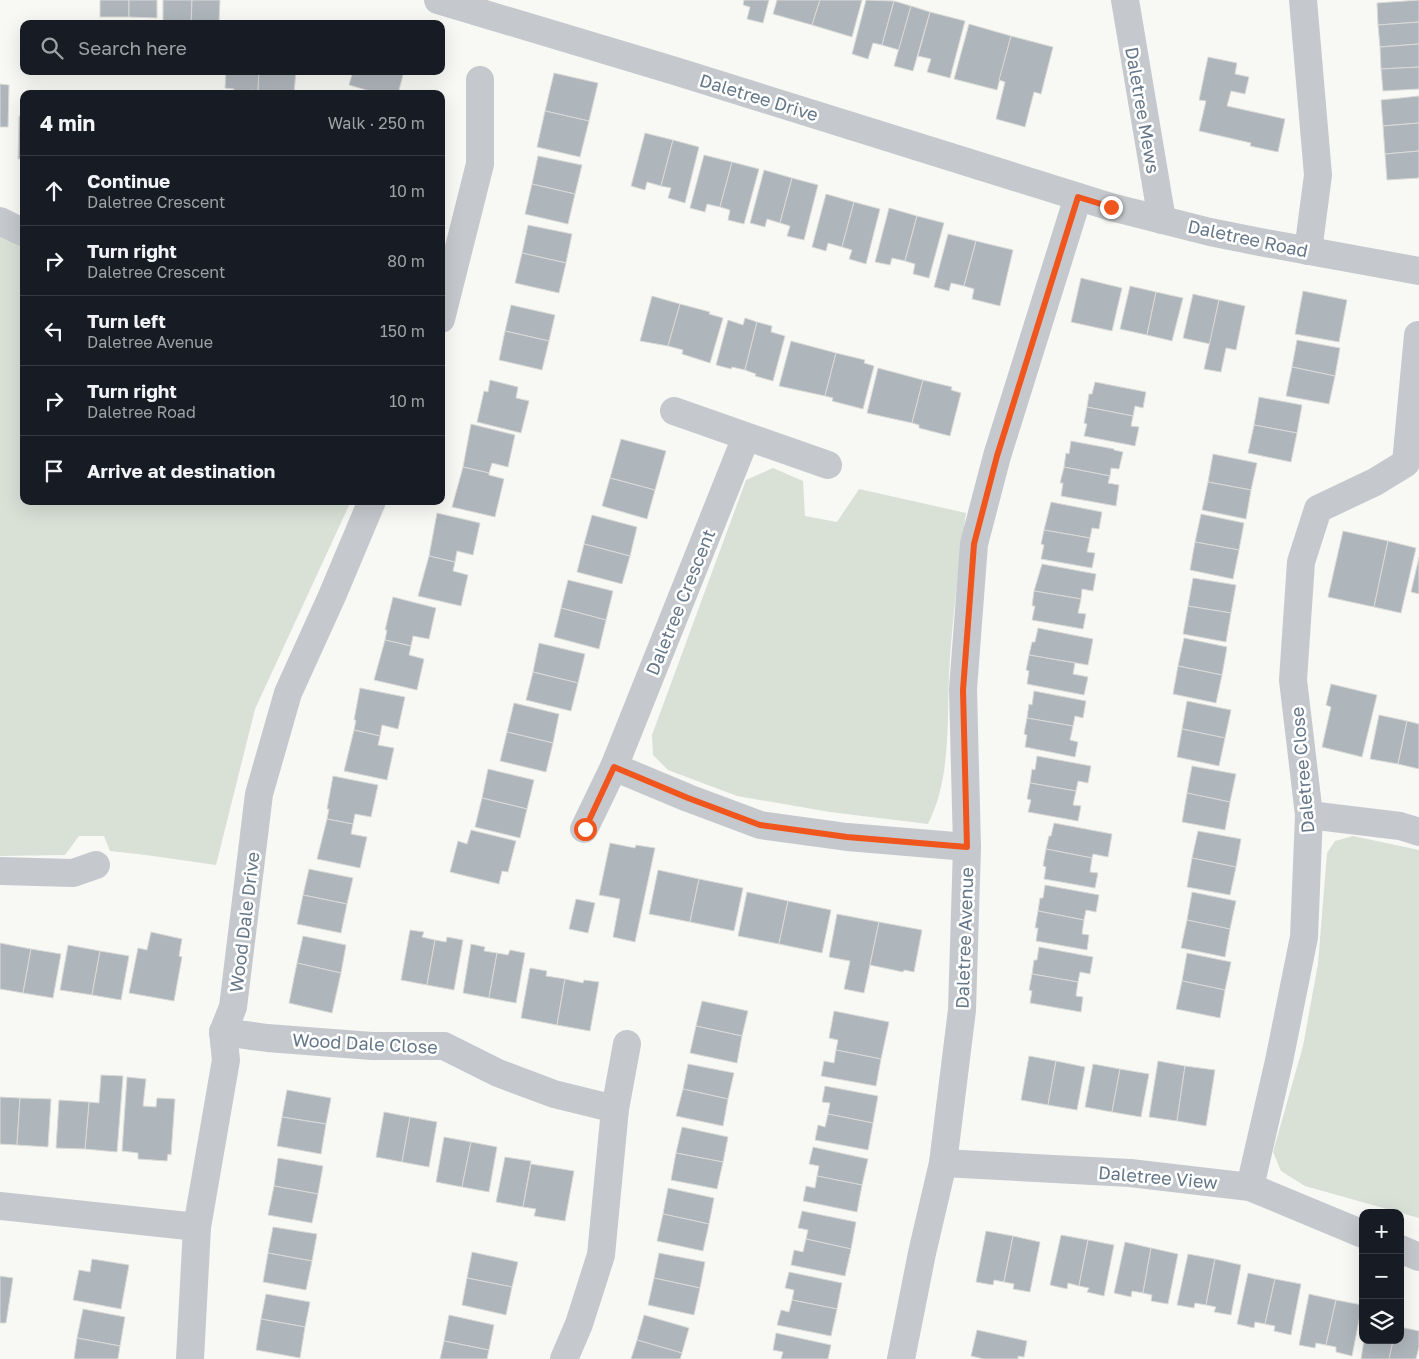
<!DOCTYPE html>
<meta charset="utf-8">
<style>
body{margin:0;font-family:"Golos Text",sans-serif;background:#20242c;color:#f1f3f6}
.controls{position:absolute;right:15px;bottom:15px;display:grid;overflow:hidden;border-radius:10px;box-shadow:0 5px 20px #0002}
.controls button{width:45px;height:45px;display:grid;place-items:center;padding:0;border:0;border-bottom:1px solid #363941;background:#171b24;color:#f1f3f6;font:25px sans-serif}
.stop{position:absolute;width:15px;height:15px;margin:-11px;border:4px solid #f0551d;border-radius:50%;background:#fff}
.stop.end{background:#f0551d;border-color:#fff;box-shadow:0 1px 5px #0008}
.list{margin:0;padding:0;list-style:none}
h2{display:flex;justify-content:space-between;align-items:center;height:65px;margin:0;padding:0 20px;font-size:21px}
h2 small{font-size:16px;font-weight:400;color:#9ea1a6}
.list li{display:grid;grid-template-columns:32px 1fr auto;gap:15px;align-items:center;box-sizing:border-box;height:70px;padding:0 20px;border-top:1px solid #363941}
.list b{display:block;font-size:19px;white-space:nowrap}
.list p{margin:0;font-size:16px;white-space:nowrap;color:#9ea1a6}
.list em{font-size:16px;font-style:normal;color:#9ea1a6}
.icon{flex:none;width:28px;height:28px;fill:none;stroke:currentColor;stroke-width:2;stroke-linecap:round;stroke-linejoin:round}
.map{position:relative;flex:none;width:1419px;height:1359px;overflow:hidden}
.search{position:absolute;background:#171b24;box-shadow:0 5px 20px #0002;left:20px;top:20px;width:425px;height:55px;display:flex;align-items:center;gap:12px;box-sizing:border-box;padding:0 18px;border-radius:10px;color:#9ea1a6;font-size:19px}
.panel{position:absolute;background:#171b24;box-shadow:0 5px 20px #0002;left:20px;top:90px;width:425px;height:415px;border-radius:10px}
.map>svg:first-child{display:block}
.green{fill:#d9e0d6}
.building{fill:#aeb6bc;stroke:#dadad7}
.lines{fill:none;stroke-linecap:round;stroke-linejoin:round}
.minor{stroke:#c5c9cd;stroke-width:28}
.route{stroke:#f0551d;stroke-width:6}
.labels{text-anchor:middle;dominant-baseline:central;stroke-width:5;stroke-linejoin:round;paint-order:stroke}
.street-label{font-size:18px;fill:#657788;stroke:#fff}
</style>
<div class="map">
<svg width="1419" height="1359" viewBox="0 0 1419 1359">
<rect width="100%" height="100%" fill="#f8f8f5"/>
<g class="green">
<polygon points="0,236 24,249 24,501 351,501 255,709 216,865 146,855 110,851 104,836 79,836 65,855 0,856"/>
<path d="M773,468l30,13 2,35 32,6 22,-33 107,24c-7,54 -14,107 -17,161 -2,50 2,104 -21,150l-98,-12 -93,-16 -69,-26 -15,-15 -1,-20 94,-255z"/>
<polygon points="1353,836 1419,850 1419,1218 1305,1186 1281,1171 1273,1152 1303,1046 1318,964 1327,853 1335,841"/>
</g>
<g class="building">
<rect x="100" y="0" width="29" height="17"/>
<polygon points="129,0 157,0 157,18 129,17"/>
<polygon points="163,0 192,0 191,24 163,24"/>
<polygon points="192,0 220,0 219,24 191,24"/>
<polygon points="744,0 769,0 763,23 747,19 750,7 743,5"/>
<polygon points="777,0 820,0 812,25 773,14"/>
<polygon points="820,0 862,0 852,37 812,25"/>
<polygon points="866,0 894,1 882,45 873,43 868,59 852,54"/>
<polygon points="1419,0 1419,22 1378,25 1377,3"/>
<polygon points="894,1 911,6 899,50 882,45"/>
<polygon points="911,6 930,12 913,71 894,66"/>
<polygon points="930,12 965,21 950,78 927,72 931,59 918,56"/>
<polygon points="1419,22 1419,44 1380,47 1378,25"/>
<polygon points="969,24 1011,36 997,90 954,79"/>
<polygon points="1011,36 1053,47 1041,94 1034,92 1025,127 996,119 1005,82 999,80"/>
<polygon points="1419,44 1419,67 1381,69 1380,47"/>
<polygon points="1208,57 1237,63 1235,74 1249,77 1245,94 1231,91 1227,106 1285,119 1278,152 1250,146 1251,143 1199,131 1206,101 1199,100"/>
<polygon points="1419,67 1419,89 1383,91 1381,69"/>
<polygon points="226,71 259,71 258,91 251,90 251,94 233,94 234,89 225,88"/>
<polygon points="259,71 296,71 294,93 258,91"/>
<polygon points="353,71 404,71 398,94 380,94 349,85"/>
<polygon points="554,73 598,83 589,121 545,111"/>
<polygon points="0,84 9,85 8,127 0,127"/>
<polygon points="1419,96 1419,123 1383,126 1381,100"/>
<polygon points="545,111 589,121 580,157 537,147"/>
<polygon points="19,116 24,116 24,159 18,159"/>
<polygon points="1419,123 1419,151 1385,154 1383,126"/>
<polygon points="645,133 673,140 661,186 647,182 645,190 631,186"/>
<polygon points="673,140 699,147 685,203 668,198 671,188 661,186"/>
<polygon points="1419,151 1419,178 1387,180 1385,154"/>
<polygon points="704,155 732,162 720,207 707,204 705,212 690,208"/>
<polygon points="538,156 582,165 575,194 532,184"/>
<polygon points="732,162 759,169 744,224 728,220 730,210 720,207"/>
<polygon points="764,170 792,178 780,223 767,219 765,227 750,223"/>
<polygon points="792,178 818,185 804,240 787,236 790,226 780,223"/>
<polygon points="532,184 575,194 568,224 525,214"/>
<polygon points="826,194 854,202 842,247 828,243 826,251 812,247"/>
<polygon points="854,202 880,209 866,264 849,259 852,250 842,247"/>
<polygon points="889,208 917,216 905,261 892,258 890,265 875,262"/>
<polygon points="917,216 944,223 929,278 913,274 915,264 905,261"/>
<polygon points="528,225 572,234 566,263 522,253"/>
<polygon points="948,234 976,241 964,286 951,283 949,291 934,287"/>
<polygon points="976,241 1013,250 1000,306 972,299 974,289 964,286"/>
<polygon points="522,253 566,263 559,293 515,283"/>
<polygon points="1081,278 1122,288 1112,331 1071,322"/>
<polygon points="1130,286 1156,292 1147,335 1120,329"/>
<polygon points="1303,291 1347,300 1339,342 1295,334"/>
<polygon points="1156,292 1183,298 1172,341 1147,335"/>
<polygon points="1193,294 1219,300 1210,344 1183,338"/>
<polygon points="652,296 680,304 668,346 640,341"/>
<polygon points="1219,300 1245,306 1236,350 1226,348 1221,372 1204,369"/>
<polygon points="680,304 710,312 709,314 723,318 710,363 682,354 683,350 668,346"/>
<polygon points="511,305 555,315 549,341 505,331"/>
<polygon points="745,318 757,322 745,370 732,367 731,369 716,365 728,320 743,325"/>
<polygon points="757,322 772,326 771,332 785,336 773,381 755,376 756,374 745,370"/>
<polygon points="505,331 549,341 542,370 499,360"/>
<polygon points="1297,340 1340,348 1335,376 1292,367"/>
<polygon points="791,341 836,353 825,396 779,386"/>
<polygon points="836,353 865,360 864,363 874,366 863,409 832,401 833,398 825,396"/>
<polygon points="1292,367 1335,376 1329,404 1286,396"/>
<polygon points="878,368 923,380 912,423 867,413"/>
<polygon points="490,380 518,387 516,398 529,401 521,433 477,422 484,391 488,392"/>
<polygon points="923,380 952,387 951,390 961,393 950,436 919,428 919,425 912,423"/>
<polygon points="1095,382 1146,392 1143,408 1135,406 1133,416 1087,407 1089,394 1092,394"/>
<polygon points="1259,397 1302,405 1297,433 1254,425"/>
<polygon points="1087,407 1133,416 1131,426 1139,427 1135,446 1084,436 1087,424 1084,423"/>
<polygon points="471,424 515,435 508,467 492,463 489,473 463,467"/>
<polygon points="1254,425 1297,433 1291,462 1248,453"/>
<polygon points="621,439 666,451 655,490 610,478"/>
<polygon points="1071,441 1114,449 1114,450 1123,452 1119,469 1111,468 1110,476 1064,467 1066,453 1069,454"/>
<polygon points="1213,454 1257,463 1251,490 1208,482"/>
<polygon points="463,467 489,473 489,475 504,479 495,517 452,507"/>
<polygon points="1064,467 1110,476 1108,483 1119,485 1116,506 1061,496 1063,483 1060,483"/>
<polygon points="610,478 655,490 647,519 602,506"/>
<polygon points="1208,482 1251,490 1246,519 1202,510"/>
<polygon points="1051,502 1102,512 1099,529 1092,528 1090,538 1044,530"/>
<polygon points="437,513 480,523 473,555 457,551 455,562 429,556"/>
<polygon points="1201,514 1244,523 1239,550 1195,542"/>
<polygon points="592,515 637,527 630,556 584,544"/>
<polygon points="1044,530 1090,538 1087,552 1095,553 1092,568 1041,559 1044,545 1041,544"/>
<polygon points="1343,531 1388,541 1374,607 1328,597"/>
<polygon points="1388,541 1416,548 1401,613 1374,607"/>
<polygon points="1195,542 1239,550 1233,579 1190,570"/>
<polygon points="584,544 630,556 622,584 577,572"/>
<polygon points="429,556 455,562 453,571 468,575 461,606 418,596"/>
<polygon points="1419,557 1419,594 1411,592"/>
<polygon points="1042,564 1096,574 1093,591 1082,589 1081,599 1034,591"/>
<polygon points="1193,578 1236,585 1231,613 1188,606"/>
<polygon points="568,580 613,591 606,620 561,608"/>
<polygon points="1034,591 1081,599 1078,613 1086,614 1083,629 1032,620 1035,606 1032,606"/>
<polygon points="393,597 436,608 429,639 413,636 411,646 385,640 387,630 385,630"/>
<polygon points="1188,606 1231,613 1226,642 1183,634"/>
<polygon points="561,608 606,620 599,649 554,637"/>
<polygon points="1038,628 1093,639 1088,665 1029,655 1032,642 1035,642"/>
<polygon points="1184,638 1227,647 1222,675 1178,666"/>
<polygon points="385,640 411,646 409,655 424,659 417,690 374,680"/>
<polygon points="539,643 585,654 578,683 533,672"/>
<polygon points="1029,655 1075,663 1073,674 1088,677 1084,695 1027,684 1029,671 1026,670"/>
<polygon points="1178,666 1222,675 1216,703 1173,694"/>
<polygon points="533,672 578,683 571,711 526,700"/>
<polygon points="1331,684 1377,695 1362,757 1322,747 1331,707 1326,705"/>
<polygon points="360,688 405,697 398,729 382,725 380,736 354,730 356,720 354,720"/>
<polygon points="1034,691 1086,701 1083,718 1075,716 1073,726 1027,718 1029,704 1032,705"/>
<polygon points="1187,701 1231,710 1225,738 1182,729"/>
<polygon points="514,703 559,714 553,743 507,732"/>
<polygon points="1379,715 1407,721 1398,764 1370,759"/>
<polygon points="1027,718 1073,726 1070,740 1078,742 1075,757 1025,747 1027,735 1024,734"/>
<polygon points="1407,721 1419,724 1419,769 1398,764"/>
<polygon points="1182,729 1225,738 1219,766 1177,757"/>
<polygon points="354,730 380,736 378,745 394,748 387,780 344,771"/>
<polygon points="507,732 553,743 546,772 500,761"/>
<polygon points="1037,756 1091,766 1088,783 1078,781 1076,791 1030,783 1032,769 1035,770"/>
<polygon points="1192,766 1236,774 1230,802 1187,793"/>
<polygon points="488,769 534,780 527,809 482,798"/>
<polygon points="333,776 378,785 371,817 355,814 353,824 327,819 329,809 327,809"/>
<polygon points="1030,783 1076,791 1073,805 1081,806 1078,821 1028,812 1031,800 1027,799"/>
<polygon points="1187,793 1230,802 1225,830 1182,822"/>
<polygon points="482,798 527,809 520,838 475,827"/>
<polygon points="327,819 353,824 351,834 367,837 360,868 317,859"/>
<polygon points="1054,823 1112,834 1108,857 1093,854 1092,858 1046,849 1049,836 1051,836"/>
<polygon points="471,830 516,841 508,872 502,871 499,884 450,872 458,841 467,844"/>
<polygon points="1198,831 1241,839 1236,867 1192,858"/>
<polygon points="610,843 635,848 636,845 655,848 635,942 613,937 620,899 599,895"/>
<polygon points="1046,849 1092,858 1090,872 1098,873 1095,888 1044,879 1046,867 1043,866"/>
<polygon points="1192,858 1236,867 1230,895 1187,887"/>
<polygon points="309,869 353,878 347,904 303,895"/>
<polygon points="658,870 699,879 690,922 649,914"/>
<polygon points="699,879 743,888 734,931 690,922"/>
<polygon points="1045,885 1099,895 1096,912 1086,910 1084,920 1038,911 1040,898 1043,898"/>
<polygon points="747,892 788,901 779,944 738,936"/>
<polygon points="1192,892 1236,901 1230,929 1187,920"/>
<polygon points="303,895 347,904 341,933 297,924"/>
<polygon points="576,899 595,903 588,933 569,929"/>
<polygon points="788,901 831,910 822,953 779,944"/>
<polygon points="1038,911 1084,920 1082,934 1089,935 1087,950 1036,941 1038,928 1035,928"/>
<polygon points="837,914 879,922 864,993 844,989 850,961 829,957"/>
<polygon points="1187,920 1230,929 1225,957 1181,948"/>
<polygon points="879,922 922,930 914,972 904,970 903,972 870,965"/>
<polygon points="410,930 424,932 422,937 435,940 427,985 401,980"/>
<polygon points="151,932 182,939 179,956 182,957 174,1001 129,993 138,948 147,950"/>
<polygon points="303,936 346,945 341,973 297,963"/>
<polygon points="447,937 463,940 454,990 427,985 435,940 446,942"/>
<polygon points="0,943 31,949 23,993 0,989"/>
<polygon points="471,944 485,947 484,951 497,953 489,998 463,993"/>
<polygon points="68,945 100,951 92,995 60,990"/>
<polygon points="1039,947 1093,957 1090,974 1080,972 1078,982 1032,974 1034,960 1037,960"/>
<polygon points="31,949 61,954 53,998 23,993"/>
<polygon points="510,950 525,953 516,1003 489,998 497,953 508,955"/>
<polygon points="100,951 129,956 121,1000 92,995"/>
<polygon points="1187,953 1231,962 1225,990 1182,981"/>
<polygon points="297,963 341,973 332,1013 289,1003"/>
<polygon points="530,968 547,971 546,976 565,979 557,1025 521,1018"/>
<polygon points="1032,974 1078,982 1076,996 1083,997 1081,1012 1030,1003 1032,991 1029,990"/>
<polygon points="565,979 583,983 584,980 599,982 590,1031 557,1025"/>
<polygon points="1182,981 1225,990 1220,1018 1176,1009"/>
<polygon points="702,1001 748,1011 742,1036 696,1026"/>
<polygon points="834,1011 889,1022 881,1059 836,1050 838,1040 829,1038"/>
<polygon points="696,1026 742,1036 737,1063 690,1053"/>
<polygon points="836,1050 881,1059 876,1086 821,1076 824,1061 834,1063"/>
<polygon points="1029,1056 1056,1061 1048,1105 1021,1100"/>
<polygon points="1056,1061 1085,1067 1077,1110 1048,1105"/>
<polygon points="1158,1061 1185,1066 1177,1121 1149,1117"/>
<polygon points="688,1064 734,1073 728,1099 683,1089"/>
<polygon points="1093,1064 1120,1069 1112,1112 1085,1107"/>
<polygon points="1185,1066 1215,1070 1206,1126 1177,1121"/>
<polygon points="1120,1069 1149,1074 1141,1117 1112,1112"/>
<polygon points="101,1075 123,1076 117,1152 85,1149 89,1102 99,1103"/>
<polygon points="127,1077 146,1079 143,1106 156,1107 157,1098 175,1099 171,1155 168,1154 167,1161 138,1159 138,1153 122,1151"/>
<polygon points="825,1086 878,1096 873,1123 828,1114 830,1103 822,1102"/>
<polygon points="683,1089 728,1099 723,1126 676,1116"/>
<polygon points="287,1090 331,1098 326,1124 282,1117"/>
<polygon points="0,1097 20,1098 17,1145 0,1144"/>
<polygon points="20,1098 51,1099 48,1147 17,1145"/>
<polygon points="59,1100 89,1102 85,1149 56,1148"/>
<polygon points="384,1112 410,1117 402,1162 376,1157"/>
<polygon points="828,1114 873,1123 868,1150 815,1140 818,1125 825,1127"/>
<polygon points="282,1117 326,1124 321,1154 277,1146"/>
<polygon points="410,1117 437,1122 429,1167 402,1162"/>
<polygon points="682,1127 728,1137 723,1162 676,1153"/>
<polygon points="444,1137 471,1142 462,1187 436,1182"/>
<polygon points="471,1142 497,1147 489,1192 462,1187"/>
<polygon points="813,1147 868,1159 862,1185 817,1176 819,1166 809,1164"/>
<polygon points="676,1153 723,1162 717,1189 671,1180"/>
<polygon points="505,1157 531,1161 523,1207 496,1202"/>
<polygon points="278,1158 323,1166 318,1194 274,1186"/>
<polygon points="531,1164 574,1171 565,1221 534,1216 536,1209 523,1207"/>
<polygon points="817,1176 862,1185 857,1212 803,1201 806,1186 815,1188"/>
<polygon points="274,1186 318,1194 312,1223 268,1215"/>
<polygon points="668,1188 714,1198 709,1224 663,1214"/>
<polygon points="802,1211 856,1222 851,1249 806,1239 808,1230 798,1228"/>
<polygon points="663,1214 709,1224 703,1251 657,1241"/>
<polygon points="273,1227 317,1234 312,1261 268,1253"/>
<polygon points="986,1231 1013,1236 1004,1282 994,1280 993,1285 976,1282"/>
<polygon points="1061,1235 1088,1240 1079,1286 1068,1283 1067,1289 1050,1285"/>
<polygon points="1013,1236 1040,1242 1030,1292 1013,1289 1014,1284 1004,1282"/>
<polygon points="806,1239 851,1249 845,1276 791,1265 794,1250 803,1252"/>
<polygon points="1088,1240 1114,1245 1104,1296 1087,1292 1089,1288 1079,1286"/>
<polygon points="1125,1242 1151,1248 1143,1293 1132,1291 1131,1297 1114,1293"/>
<polygon points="1151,1248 1178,1254 1168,1304 1151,1301 1152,1295 1143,1293"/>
<polygon points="472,1252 518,1262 512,1287 467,1278"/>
<polygon points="268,1253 312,1261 306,1290 263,1282"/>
<polygon points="659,1253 705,1262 700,1288 654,1278"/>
<polygon points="1188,1254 1215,1259 1206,1305 1195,1303 1194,1308 1177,1305"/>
<polygon points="92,1259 129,1265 121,1309 73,1300 79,1270 90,1272"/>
<polygon points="1215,1259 1241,1265 1231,1315 1214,1312 1216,1307 1206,1305"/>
<polygon points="789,1272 842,1283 837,1309 792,1300 794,1290 785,1288"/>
<polygon points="1248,1273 1275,1279 1265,1324 1255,1322 1254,1328 1237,1324"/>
<polygon points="0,1276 13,1278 6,1323 0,1323"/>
<polygon points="467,1278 512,1287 506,1315 462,1305"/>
<polygon points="654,1278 700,1288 694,1315 648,1305"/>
<polygon points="1275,1279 1301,1284 1291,1335 1274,1331 1275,1326 1265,1324"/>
<polygon points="266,1294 310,1302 305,1327 261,1319"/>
<polygon points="1309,1294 1336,1300 1326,1345 1316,1343 1315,1348 1299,1345"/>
<polygon points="792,1300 837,1309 831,1336 777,1325 781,1310 789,1312"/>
<polygon points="1336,1300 1362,1305 1352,1356 1336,1352 1336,1347 1326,1345"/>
<polygon points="83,1309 125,1317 120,1346 77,1338"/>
<polygon points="449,1315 494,1325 489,1350 444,1341"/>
<polygon points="644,1315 689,1328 682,1353 637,1340"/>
<polygon points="261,1319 305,1327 300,1358 256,1350"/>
<polygon points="1400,1327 1419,1331 1419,1347 1416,1359 1389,1359 1393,1340 1400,1340"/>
<polygon points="977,1330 1027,1341 1024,1357 1018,1356 1018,1359 984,1359 971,1356"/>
<polygon points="776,1333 831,1345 828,1359 781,1359 783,1352 773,1350"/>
<polygon points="77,1338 120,1346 118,1359 74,1359"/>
<polygon points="637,1340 682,1353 680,1359 631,1359"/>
<polygon points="1364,1340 1393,1340 1389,1359 1361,1359"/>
<polygon points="444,1341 489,1350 487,1359 440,1359"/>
</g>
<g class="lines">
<g class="minor">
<polyline points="438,0 675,71 1111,207 1210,232 1260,242 1419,271"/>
<polyline points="1125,0 1162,220"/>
<polyline points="1303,0 1318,175 1308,251"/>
<polyline points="0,221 24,233"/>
<polyline points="441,319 480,164 480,80"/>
<polyline points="674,411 828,465"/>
<polyline points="614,767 688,798 760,825 847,837 967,847"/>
<polyline points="1309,815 1400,826 1419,832"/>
<polyline points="584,829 614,767 746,437"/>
<polyline points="0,871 73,873 96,865"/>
<polyline points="223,1032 267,1038 372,1046 444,1046 498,1073 554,1094 615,1109"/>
<polyline points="943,1163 1130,1173 1250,1187 1363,1234"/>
<polyline points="1250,1187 1279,1061 1304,937 1309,815 1293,680 1301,562 1318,509 1375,482 1406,463 1418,335"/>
<polyline points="0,1206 197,1227"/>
<polyline points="1400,1249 1419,1257"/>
<polyline points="190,1359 197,1227 226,1060 223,1032 233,1007 259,794 288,693 332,596 372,501"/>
<polyline points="564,1359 579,1324 601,1255 615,1109 627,1044"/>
<polyline points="901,1359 922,1253 943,1163 962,1010 967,847 963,689 974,544 997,456 1078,197"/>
</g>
</g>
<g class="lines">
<polyline class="route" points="585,829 614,767 688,798 760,825 847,837 967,847 963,690 974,544 997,456 1078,197 1111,207"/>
</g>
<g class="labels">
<g class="street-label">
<text transform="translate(759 97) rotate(17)">Daletree Drive</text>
<text transform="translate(1143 110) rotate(80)">Daletree Mews</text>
<text transform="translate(1248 238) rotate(12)">Daletree Road</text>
<text transform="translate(680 602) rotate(-68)">Daletree Crescent</text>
<text transform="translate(1302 770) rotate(-95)">Daletree Close</text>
<text transform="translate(244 922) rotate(-83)">Wood Dale Drive</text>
<text transform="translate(964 938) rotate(-88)">Daletree Avenue</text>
<text transform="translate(365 1043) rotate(3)">Wood Dale Close</text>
<text transform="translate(1158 1177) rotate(5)">Daletree View</text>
</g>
</g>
</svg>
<div class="controls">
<button>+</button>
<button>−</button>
<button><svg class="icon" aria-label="layers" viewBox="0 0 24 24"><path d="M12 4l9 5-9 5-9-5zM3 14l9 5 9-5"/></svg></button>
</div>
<div class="stop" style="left:585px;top:829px"></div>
<div class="stop end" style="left:1111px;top:207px"></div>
<div class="search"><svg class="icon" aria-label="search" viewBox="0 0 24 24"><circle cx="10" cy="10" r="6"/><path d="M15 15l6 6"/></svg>Search here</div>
<section class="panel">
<h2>4 min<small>Walk · 250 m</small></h2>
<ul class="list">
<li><svg class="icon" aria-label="ahead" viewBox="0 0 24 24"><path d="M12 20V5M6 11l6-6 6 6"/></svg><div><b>Continue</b><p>Daletree Crescent</p></div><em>10 m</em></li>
<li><svg class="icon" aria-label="right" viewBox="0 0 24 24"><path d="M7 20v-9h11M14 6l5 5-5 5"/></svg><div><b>Turn right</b><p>Daletree Crescent</p></div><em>80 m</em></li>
<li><svg class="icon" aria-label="left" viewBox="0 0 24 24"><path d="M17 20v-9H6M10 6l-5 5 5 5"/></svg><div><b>Turn left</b><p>Daletree Avenue</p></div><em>150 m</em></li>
<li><svg class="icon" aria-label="right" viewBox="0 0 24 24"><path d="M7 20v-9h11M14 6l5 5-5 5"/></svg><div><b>Turn right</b><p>Daletree Road</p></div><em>10 m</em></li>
<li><svg class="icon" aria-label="arrive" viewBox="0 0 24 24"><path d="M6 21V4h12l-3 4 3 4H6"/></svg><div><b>Arrive at destination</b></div></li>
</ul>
</section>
</div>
